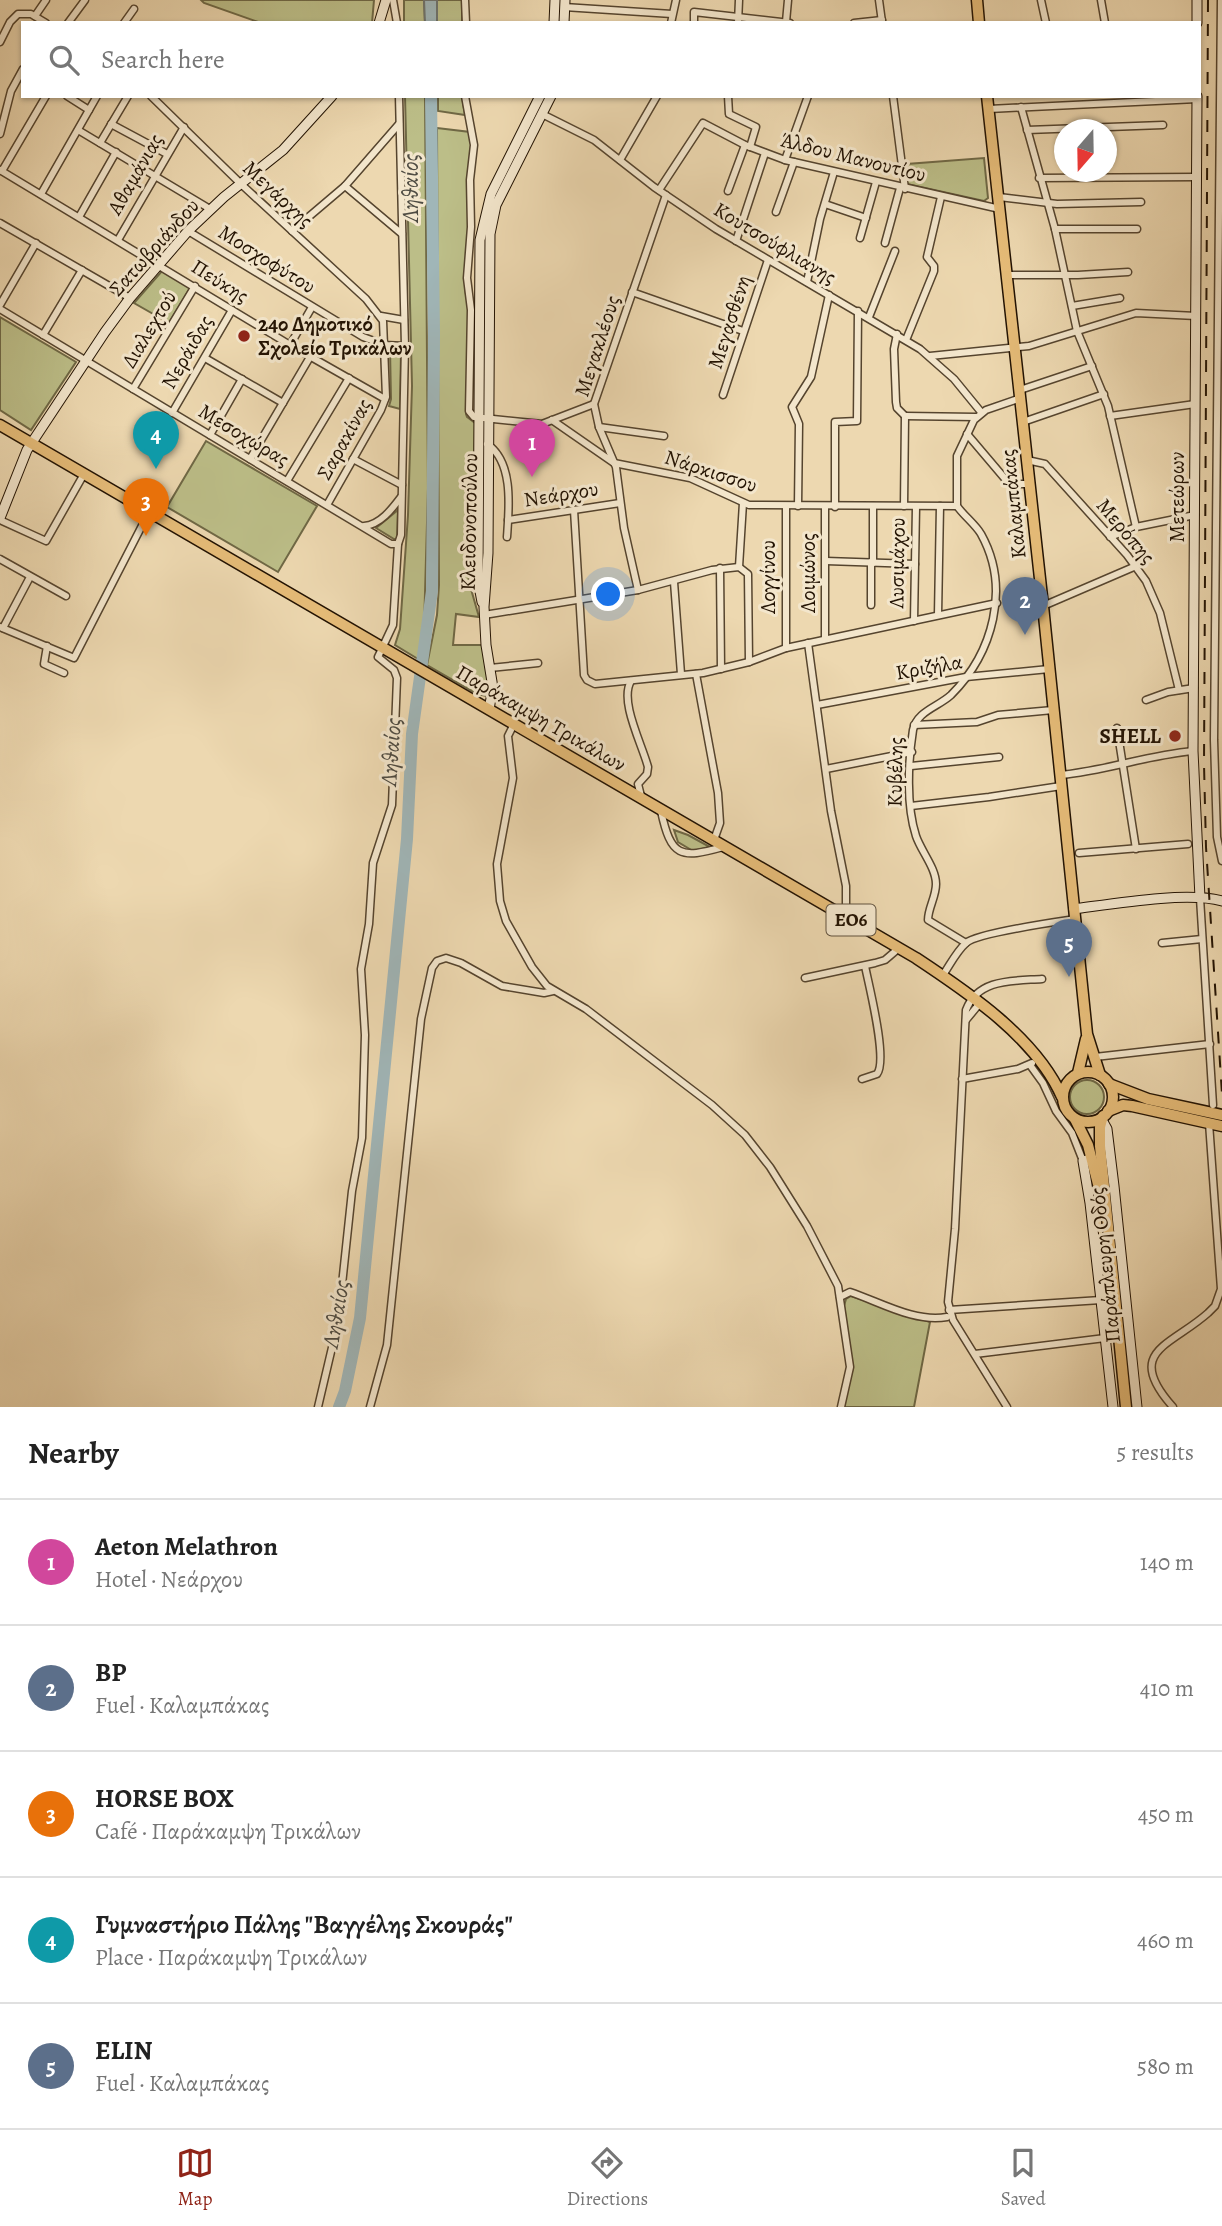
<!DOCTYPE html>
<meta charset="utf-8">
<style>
body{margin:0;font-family:Alegreya,serif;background:#f2f2f2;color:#222}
.compass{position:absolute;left:1054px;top:119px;width:63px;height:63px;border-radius:50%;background:#fff;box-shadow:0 2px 5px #0004;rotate:200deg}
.you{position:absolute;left:609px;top:595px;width:24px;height:24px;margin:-18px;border:5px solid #fff;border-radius:50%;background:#1a73e8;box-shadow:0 0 0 10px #1a73e833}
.badge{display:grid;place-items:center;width:46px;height:46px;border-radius:50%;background:#8f2418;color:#fff;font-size:23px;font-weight:700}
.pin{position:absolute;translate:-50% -58px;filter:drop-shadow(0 2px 4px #0008)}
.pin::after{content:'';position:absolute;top:37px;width:24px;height:21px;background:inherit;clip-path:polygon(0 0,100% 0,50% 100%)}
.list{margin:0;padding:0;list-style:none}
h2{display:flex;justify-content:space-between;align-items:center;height:91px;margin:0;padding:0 28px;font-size:30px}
h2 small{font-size:23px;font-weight:400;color:#767676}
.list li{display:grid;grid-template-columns:46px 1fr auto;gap:21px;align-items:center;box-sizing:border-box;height:126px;padding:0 28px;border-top:2px solid #e0e0e0}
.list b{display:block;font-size:26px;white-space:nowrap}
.list p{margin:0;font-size:23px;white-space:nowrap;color:#767676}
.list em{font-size:23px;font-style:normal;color:#767676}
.icon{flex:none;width:38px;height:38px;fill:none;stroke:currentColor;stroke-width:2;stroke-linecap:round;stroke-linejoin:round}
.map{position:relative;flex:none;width:1222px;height:1407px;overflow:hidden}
.search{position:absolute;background:#fff;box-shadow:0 2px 5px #0004;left:21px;right:21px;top:21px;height:77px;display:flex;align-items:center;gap:18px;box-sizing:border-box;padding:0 24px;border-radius:0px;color:#767676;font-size:26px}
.sheet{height:721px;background:#fff}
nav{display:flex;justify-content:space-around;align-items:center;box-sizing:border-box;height:98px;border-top:2px solid #e0e0e0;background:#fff;font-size:19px;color:#767676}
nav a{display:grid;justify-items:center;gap:4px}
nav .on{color:#8f2418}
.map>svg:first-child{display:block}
.green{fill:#bcbe88;stroke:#6f6845;stroke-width:2}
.water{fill:#a0b6b8;stroke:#6e746f;stroke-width:2}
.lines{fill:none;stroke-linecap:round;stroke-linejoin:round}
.river{stroke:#a0b6b8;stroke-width:12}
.street-casing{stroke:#55442e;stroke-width:9}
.secondary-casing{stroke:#221202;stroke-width:11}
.primary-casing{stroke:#221202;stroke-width:13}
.street{stroke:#f3e6cc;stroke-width:6}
.secondary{stroke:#f3e6cc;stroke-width:9}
.primary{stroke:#e6bc78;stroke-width:10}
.rail{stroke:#221202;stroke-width:2;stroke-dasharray:12 12;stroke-linecap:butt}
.poi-dot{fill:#8f2418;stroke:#f3e6cc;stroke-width:2.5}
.labels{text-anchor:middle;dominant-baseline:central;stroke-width:6;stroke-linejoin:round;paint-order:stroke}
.shield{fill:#f3e6cc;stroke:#61523f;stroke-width:2}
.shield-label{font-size:19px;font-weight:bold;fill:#221202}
.street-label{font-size:21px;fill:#221202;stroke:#f3e6cc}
.poi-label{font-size:21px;font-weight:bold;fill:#221202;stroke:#f3e6cc;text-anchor:start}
.water-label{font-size:23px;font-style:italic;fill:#4e4b42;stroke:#f3e6cc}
</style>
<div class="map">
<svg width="1222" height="1407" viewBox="0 0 1222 1407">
<rect width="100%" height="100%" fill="#edd8b0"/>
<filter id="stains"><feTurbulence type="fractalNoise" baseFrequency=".00286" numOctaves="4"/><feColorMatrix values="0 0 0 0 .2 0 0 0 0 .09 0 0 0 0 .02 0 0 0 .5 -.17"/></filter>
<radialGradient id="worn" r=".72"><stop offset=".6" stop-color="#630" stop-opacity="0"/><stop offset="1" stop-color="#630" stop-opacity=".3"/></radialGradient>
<g class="green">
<polygon points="201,0 374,0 372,23 261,23 204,3"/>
<polygon points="404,0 424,0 425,23 404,23"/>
<rect x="437" y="0" width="25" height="23"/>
<polygon points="405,96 425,96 428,488 424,628 418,659 395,645 400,629 408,515 412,386"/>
<polygon points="438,96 462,96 465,115 438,111"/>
<polygon points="437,128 470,132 473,143 465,289 469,312 466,414 467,417 475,423 474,578 467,563 469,582 479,617 456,614 453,645 482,645 490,686 487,696 477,694 427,665 437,615 439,585"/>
<polygon points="984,158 988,198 984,201 907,184 907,164"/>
<polygon points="162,271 190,288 169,323 134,303"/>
<polygon points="0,317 76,362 31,430 0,410"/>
<polygon points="390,349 401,350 400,409 389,406 391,399"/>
<polygon points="206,441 317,506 278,572 167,507"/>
<polygon points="398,510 397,540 394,539 376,528"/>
<polygon points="674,830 688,835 710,847 693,851 678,842"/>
<circle cx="1087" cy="1097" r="17"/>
<polygon points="851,1296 930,1322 914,1407 843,1407 853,1368 844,1306 846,1299"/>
</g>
<polygon class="water" points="424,0 437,0 437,23 425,23"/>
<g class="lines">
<polyline class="river" points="339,1407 345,1391 360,1318 407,839 412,734 432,591 434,335 431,96"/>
<defs>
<g id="street">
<polyline points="393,0 397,23"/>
<polyline points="465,0 466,23"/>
<polyline points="879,0 882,22"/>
<polyline points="1041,0 1046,23"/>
<polyline points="1101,0 1105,23"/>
<polyline points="1221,0 1214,740 1217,837 1222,861"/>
<polyline points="564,7 672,14"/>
<polyline points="35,16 46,0"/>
<polyline points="786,22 788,0"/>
<polyline points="68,23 85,0"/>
<polyline points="124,23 134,9"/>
<polyline points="671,23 676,0"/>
<polyline points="694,23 694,12 790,23"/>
<polyline points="738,23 739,0"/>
<polyline points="854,23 882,20"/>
<polyline points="0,42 10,22 18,14 31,14 46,23"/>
<polyline points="67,96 89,110"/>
<polyline points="151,96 241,184 366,299 383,321 386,397 381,410 327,505"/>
<polyline points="465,96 474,145 470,180 471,227 467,278 471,310 469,411 474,417 542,424 594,404"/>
<polyline points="728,96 729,114 756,127 750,147"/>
<polyline points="893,96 905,189"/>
<polyline points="1021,107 1055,229 1077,331 1108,406 1136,527"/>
<polyline points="989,109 1197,99"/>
<polyline points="542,114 594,140 654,187 716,229 920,349 954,379 981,412"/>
<polyline points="111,124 167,154"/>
<polyline points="78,130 210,209"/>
<polyline points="1027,130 1163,125"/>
<polyline points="0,134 11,91 23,69"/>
<polyline points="100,143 128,96"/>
<polyline points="620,160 657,96"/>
<polyline points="785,160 808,96"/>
<polyline points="0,170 290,345 385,399"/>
<polyline points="2,171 46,96"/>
<polyline points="1039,178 1196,177"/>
<polyline points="345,186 402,234"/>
<polyline points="659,190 703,123 745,145 785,160 1000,209"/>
<polyline points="728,191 745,145"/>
<polyline points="41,194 97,96"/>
<polyline points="999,197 1057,204 1141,202"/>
<polyline points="825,204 866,218"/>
<polyline points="776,212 794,162"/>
<polyline points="79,217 116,152"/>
<polyline points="0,223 130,298"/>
<polyline points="1055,229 1137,229"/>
<polyline points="188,231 363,337 385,345 405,346"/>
<polyline points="292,231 345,186 399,124"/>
<polyline points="860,238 876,182"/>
<polyline points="118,240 184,127"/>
<polyline points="736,241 765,153"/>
<polyline points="885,243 900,188"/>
<polyline points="1008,275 1078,275 1128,272"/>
<polyline points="807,282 820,219 834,172"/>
<polyline points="632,292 743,331"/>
<polyline points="0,305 36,243"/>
<polyline points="1072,306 1120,298"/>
<polyline points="0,309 391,544 398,544"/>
<polyline points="381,316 404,320"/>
<polyline points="869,317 895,251"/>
<polyline points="897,334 894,349 896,402 897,408 905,416"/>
<polyline points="43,335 82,270"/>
<polyline points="906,340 934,271 934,266 927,257 941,197"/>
<polyline points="290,345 312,307"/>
<polyline points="930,356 1029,346 1136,313 1196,316"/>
<polyline points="205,358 283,403"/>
<polyline points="133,389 195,286"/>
<polyline points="1020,390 1092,366"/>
<polyline points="723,395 768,260"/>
<polyline points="172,413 232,310"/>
<polyline points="905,416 976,417"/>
<polyline points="1110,416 1195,404"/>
<polyline points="552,420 614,463 690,478 749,505 957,506"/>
<polyline points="1023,422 1104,394"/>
<polyline points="599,427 664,436"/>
<polyline points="967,434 1006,480 1011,484 1030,484"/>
<polyline points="210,435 242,379"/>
<path d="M487,444c27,18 22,64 20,93"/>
<polyline points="250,459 310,357"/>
<polyline points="353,459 402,485"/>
<polyline points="1027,460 1045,464 1127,555 1146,581 1160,613 1179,690"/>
<polyline points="287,481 349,378"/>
<polyline points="786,506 786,648"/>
<polyline points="798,506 799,424 792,407 811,377 829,295"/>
<polyline points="873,506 873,563"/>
<polyline points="904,506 905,416"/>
<polyline points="835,507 835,422 857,421 858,311"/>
<polyline points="574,510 584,675 587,680 595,684 703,673 749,662 786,648 997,603"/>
<polyline points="0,520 46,541 84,474"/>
<polyline points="508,520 620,503"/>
<path d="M364,526c16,-1 28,-17 37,-29"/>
<polyline points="1110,537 1136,527 1195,515"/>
<polyline points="0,559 66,596"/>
<polyline points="826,561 915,564"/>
<polyline points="739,567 743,503"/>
<polyline points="720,568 721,669"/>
<polyline points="674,582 681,674"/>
<polyline points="638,590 624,528 616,467 599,427 594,404 666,195"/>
<polyline points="871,605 871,562"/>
<polyline points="1043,606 1136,566"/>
<polyline points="484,615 638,590 712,570 739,567 748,574 749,662"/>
<polyline points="938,615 940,506"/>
<polyline points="914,621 916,507"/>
<polyline points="0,627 74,658 149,512"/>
<polyline points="3,628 30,577"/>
<polyline points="825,639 825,506"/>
<polyline points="808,643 831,811 846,886 846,917"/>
<polyline points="47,646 44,664 64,673"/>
<polyline points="490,668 538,663"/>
<polyline points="696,674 718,793 720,823 714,840"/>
<path d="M631,681c-12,20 11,63 17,86l-1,7 -9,10 3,12"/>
<polyline points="1146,700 1168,692 1194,688"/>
<polyline points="817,705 966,677 1049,669"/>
<polyline points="514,724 508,736 513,778 497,864 500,901 506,921 532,967 547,986 586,1009 712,1105 745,1135 770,1167 807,1226 838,1286 850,1367 841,1407"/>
<polyline points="914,725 977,722 998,715 1053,710"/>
<polyline points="1117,728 1136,849"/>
<polyline points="911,766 999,757"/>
<polyline points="826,769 912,752"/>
<path d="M1060,775c45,-4 88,-20 133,-24"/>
<polyline points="911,806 989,797 1061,786"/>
<path d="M661,811c10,46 19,48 62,36"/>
<polyline points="1079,853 1188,844"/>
<polyline points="1200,898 1213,1105"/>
<path d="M966,943l-38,-23c0,-12 8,-23 8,-36 0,-16 -15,-33 -20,-48 -10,-31 -8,-74 -3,-106 4,-19 25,-23 38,-35 42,-42 60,-107 30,-161 -6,-10 -17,-18 -24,-28v-50l17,-36 12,-10 35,-12"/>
<polyline points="1162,943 1202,939"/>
<path d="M943,975c7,-10 13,-23 23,-32 11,-10 89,-21 109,-24"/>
<polyline points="805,978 875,963 885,960 899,948"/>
<polyline points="966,1020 980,1003"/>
<polyline points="1095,1057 1210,1044"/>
<polyline points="1030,1065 1043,1083 1056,1111 1072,1133 1083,1161"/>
<path d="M862,1079l15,-5c11,-14 -8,-88 -12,-108"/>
<polyline points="962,1079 1018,1069 1032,1063"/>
<path d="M840,1297l10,-5c30,10 65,31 97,25"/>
<polyline points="949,1310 1101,1300"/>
<polyline points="975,1354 1105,1338"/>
<polyline points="318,1407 338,1322 352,1191 362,1138 365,1035 361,969 369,924 373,863 392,805 397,678 394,670 378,657 393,625 398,544 401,535 405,346 399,96"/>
<polyline points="370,1407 387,1345 421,1019 432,968 437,961 446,958 461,963 502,986 544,993 553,991"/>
<path d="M1007,1407l-54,-87 -5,-18 7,-73 11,-219c12,-32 48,-29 76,-31"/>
<path d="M1173,1407c-50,-56 -2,-61 35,-94l7,-7 6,-17 -12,-166"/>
</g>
<g id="secondary">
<polyline points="379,23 386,0"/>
<polyline points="554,23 555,0"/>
<polyline points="564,23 565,0"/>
<polyline points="1197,23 1197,0"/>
<polyline points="1197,96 1193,751 1200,898"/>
<polyline points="0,518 27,450 105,332 130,298 188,231 224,197 283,150 332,96"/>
<polyline points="482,602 478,581 480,240 491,194 540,96"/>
<polyline points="489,709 493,688 486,645 484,607 488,553 490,234 496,205 551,96"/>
<path d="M1074,909c38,-5 113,-18 148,-8"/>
<polyline points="1102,1120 1107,1129 1114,1186 1137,1407"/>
<polyline points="1092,1159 1083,1161 1090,1203 1113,1407"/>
</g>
<g id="primary">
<polyline points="977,0 979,23"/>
<polyline points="987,96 1043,606 1087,1034 1100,1075"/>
<path d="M0,425l916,533c53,35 120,80 146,139"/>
<circle cx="1088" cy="1097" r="25"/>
<polyline points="1078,1073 1086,1039"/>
<polyline points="1109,1084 1148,1099 1222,1115"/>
<polyline points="1108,1111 1123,1105 1132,1106 1222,1126"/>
<polyline points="1103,1116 1100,1127 1100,1146 1126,1407"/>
<polyline points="1075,1119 1088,1145 1100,1192"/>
</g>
</defs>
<use href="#street" class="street-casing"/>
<use href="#secondary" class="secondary-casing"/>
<use href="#primary" class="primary-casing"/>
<use href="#street" class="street"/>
<use href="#secondary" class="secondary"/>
<use href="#primary" class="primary"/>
<polyline class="rail" points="1208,0 1204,764 1206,847 1222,1094"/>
</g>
<g class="poi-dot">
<circle cx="244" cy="336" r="7"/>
<circle cx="1175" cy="736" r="7"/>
</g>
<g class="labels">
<rect class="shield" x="826.5" y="904.5" width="49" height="31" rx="5"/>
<g class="shield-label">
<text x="851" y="920">ΕΟ6</text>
</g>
<g class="street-label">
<text transform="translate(853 157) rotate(14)">Άλδου Μανουτίου</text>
<text transform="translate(135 174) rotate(-60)">Αθαμάνιας</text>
<text transform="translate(278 194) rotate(43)">Μεγάρχης</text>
<text transform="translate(775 243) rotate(31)">Κουτσούφλιανης</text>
<text transform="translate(154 247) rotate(-48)">Σατωβριάνδου</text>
<text transform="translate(267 259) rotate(32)">Μοσχοφύτου</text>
<text transform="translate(220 281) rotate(32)">Πεύκης</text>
<text transform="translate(729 322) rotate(-72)">Μεγασθένη</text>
<text transform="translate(149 329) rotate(-59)">Διαλεχτού</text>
<text transform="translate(597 346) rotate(-72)">Μεγακλέους</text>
<text transform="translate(187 352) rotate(-60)">Νεράιδας</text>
<text transform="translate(244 435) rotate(31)">Μεσοχώρας</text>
<text transform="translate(344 439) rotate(-61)">Σαρακίνας</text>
<text transform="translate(711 471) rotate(18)">Νάρκισσου</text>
<text transform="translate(561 494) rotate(-9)">Νεάρχου</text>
<text transform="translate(1177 497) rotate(-90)">Μετεώρων</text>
<text transform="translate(1013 504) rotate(-96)">Καλαμπάκας</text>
<text transform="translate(469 522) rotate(-89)">Κλειδονοπούλου</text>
<text transform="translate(1126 531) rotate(50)">Μερόπης</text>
<text transform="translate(897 563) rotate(-89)">Λυσιμάχου</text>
<text transform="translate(808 573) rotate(-90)">Λοιμώνος</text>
<text transform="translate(768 577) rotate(-90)">Λογγίνου</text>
<text transform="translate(929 667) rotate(-10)">Κριζήλα</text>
<text transform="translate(541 718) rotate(30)">Παράκαμψη Τρικάλων</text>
<text transform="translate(895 772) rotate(-89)">Κυβέλης</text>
<text transform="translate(1105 1265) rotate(-96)">Παράπλευρη Οδός</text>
</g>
<g class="poi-label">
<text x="258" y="324">24ο Δημοτικό<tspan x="258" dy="24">Σχολείο Τρικάλων</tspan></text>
<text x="1161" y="736" text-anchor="end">SHELL</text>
</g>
<g class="water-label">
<text transform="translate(410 188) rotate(-90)">Ληθαίος</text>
<text transform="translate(391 752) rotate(-86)">Ληθαίος</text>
<text transform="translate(336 1314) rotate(-80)">Ληθαίος</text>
</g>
</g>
<rect width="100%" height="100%" filter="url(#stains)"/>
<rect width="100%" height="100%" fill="url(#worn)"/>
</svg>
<svg class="compass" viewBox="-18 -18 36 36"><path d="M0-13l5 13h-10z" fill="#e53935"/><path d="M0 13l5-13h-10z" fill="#767676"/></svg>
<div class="you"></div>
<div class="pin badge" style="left:532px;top:477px;background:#d1479c">1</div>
<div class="pin badge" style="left:1025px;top:635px;background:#5c6f8a">2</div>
<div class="pin badge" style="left:146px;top:536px;background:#e8710a">3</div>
<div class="pin badge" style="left:156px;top:469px;background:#0f9aa8">4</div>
<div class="pin badge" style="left:1069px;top:977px;background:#5c6f8a">5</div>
<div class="search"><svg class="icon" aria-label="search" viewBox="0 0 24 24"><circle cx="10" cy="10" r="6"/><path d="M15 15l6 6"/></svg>Search here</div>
</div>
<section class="sheet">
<h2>Nearby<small>5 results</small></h2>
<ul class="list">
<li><span class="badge" style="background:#d1479c">1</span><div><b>Aeton Melathron</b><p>Hotel · Νεάρχου</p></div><em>140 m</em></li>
<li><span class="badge" style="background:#5c6f8a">2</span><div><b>BP</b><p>Fuel · Καλαμπάκας</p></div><em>410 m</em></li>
<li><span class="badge" style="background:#e8710a">3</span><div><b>HORSE BOX</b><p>Café · Παράκαμψη Τρικάλων</p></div><em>450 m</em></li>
<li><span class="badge" style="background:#0f9aa8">4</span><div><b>Γυμναστήριο Πάλης &quot;Βαγγέλης Σκουράς&quot;</b><p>Place · Παράκαμψη Τρικάλων</p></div><em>460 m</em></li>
<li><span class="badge" style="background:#5c6f8a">5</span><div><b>ELIN</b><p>Fuel · Καλαμπάκας</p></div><em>580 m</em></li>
</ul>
</section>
<nav>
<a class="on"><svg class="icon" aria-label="map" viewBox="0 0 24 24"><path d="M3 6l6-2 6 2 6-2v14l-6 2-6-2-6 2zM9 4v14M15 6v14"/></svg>Map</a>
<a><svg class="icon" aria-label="directions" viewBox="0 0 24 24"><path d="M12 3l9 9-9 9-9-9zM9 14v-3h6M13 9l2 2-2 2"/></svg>Directions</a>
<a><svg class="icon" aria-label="saved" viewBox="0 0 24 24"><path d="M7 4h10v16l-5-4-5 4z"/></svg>Saved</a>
</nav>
